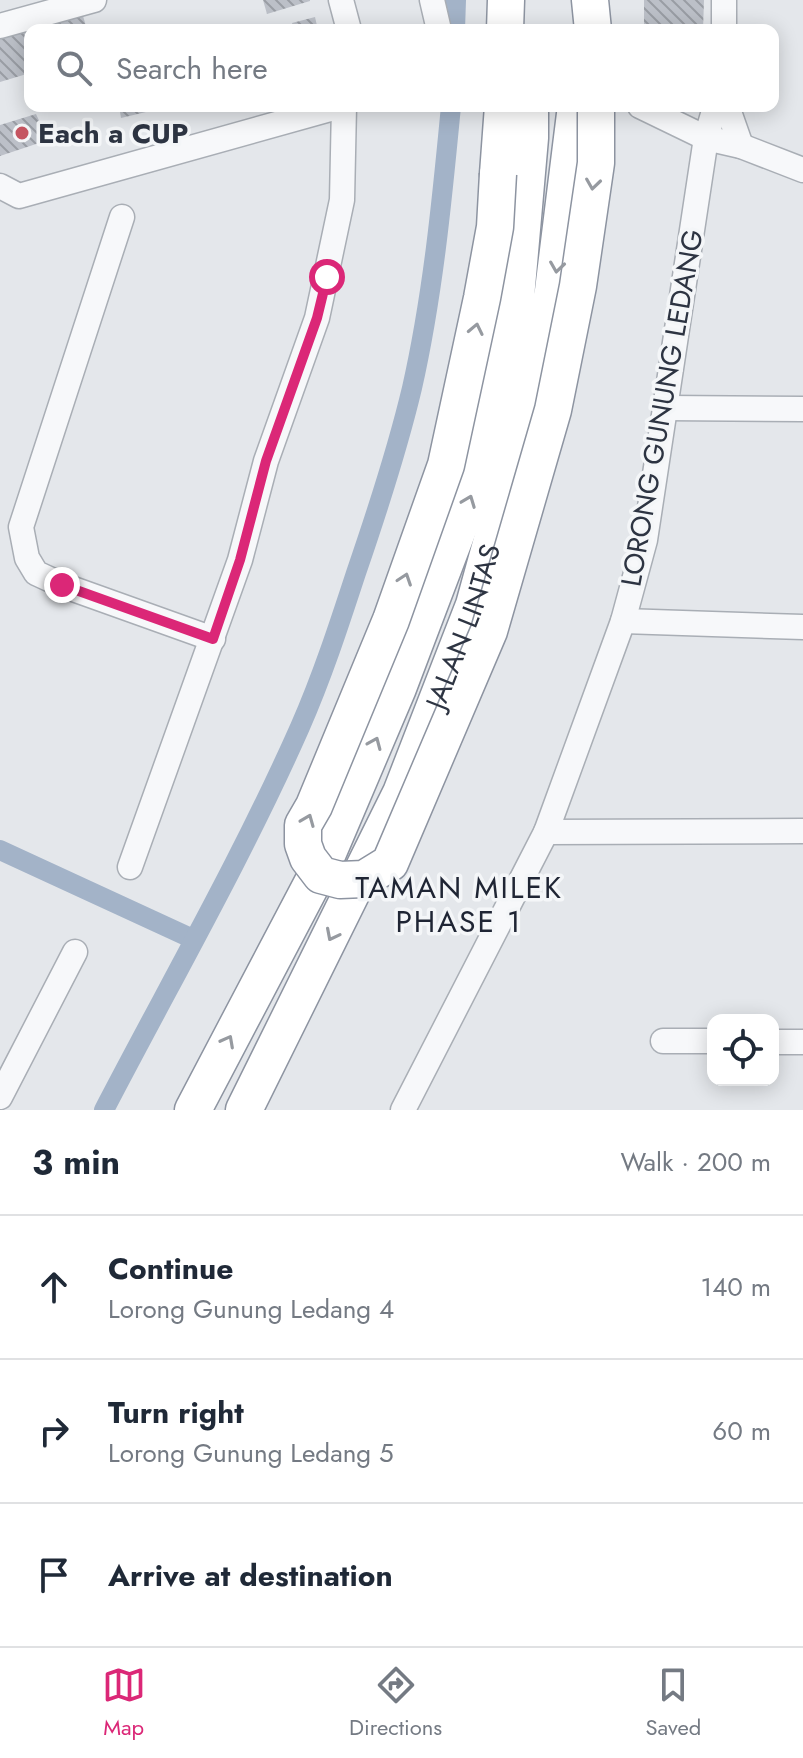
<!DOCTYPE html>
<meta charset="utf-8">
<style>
body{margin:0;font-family:Jost,sans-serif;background:#f2f2f3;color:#1f2937}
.controls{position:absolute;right:24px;bottom:24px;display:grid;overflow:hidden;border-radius:16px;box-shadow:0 4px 20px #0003}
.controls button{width:72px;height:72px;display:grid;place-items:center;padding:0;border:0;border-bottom:2px solid #e0e1e3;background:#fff;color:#1f2937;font:40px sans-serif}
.stop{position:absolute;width:24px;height:24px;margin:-18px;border:6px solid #db2777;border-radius:50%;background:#fff}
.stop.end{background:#db2777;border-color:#fff;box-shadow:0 2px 8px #0008}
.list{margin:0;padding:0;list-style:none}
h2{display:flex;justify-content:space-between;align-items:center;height:104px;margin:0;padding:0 32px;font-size:34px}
h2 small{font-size:26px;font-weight:400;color:#747a83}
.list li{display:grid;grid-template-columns:52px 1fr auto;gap:24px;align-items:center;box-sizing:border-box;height:144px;padding:0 32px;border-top:2px solid #e0e1e3}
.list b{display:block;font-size:30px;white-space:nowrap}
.list p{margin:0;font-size:26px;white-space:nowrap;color:#747a83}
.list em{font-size:26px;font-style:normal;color:#747a83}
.icon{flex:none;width:44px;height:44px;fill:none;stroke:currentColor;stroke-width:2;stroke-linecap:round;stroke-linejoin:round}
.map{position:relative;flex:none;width:803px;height:1110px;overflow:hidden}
.search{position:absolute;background:#fff;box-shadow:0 4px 20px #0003;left:24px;right:24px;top:24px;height:88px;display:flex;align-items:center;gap:20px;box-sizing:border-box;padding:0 28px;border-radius:16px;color:#747a83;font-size:30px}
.sheet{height:536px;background:#fff}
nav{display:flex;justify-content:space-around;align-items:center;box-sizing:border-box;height:112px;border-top:2px solid #e0e1e3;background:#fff;font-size:22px;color:#747a83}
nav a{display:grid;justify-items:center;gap:4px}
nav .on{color:#db2777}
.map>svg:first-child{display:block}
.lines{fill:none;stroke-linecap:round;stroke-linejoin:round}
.canal{stroke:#a3b3c8;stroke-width:20}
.building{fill:url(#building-back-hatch)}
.minor-casing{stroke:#a9aeb5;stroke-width:27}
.highway-casing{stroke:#8d94a1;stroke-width:39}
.minor{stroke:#f7f8fa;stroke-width:24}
.highway{stroke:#fff;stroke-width:36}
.highway-bridge-casing{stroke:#8d94a1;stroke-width:39;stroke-linecap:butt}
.highway-bridge{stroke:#fff;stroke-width:36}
.oneway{stroke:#969aa0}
.route{stroke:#db2777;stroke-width:10}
.poi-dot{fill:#c55561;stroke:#f4f6f8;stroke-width:3}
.labels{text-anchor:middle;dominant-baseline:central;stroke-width:7;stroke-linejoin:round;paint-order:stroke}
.poi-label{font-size:28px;font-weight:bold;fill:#2d3442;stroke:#f4f6f8;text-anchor:start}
.street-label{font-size:28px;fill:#2d3442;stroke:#f4f6f8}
.neighbourhood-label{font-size:30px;letter-spacing:2px;fill:#1f2534;stroke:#f4f6f8}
</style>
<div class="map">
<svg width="803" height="1110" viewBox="0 0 803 1110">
<defs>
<pattern id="building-back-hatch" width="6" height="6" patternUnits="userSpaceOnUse" patternTransform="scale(2)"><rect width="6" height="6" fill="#bcc0c8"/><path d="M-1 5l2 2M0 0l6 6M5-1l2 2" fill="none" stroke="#999da4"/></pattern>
</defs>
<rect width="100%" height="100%" fill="#e4e7eb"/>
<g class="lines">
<g class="canal">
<polyline points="455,30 456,0"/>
<polyline points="0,850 193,939"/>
<path d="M104,1110c66,-127 138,-252 196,-383 22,-50 39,-102 56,-154 21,-61 41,-122 56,-185 21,-93 30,-188 39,-282"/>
</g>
</g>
<g class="building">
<polygon points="263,0 310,0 310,1 267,14"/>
<polygon points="644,0 704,0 703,30 644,30"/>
<polygon points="80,5 87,30 30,30 30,73 0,82 0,31"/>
<polygon points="315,17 318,30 294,30 292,23"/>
<polygon points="119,106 145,106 146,112 121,118"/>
<polygon points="36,114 48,140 0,156 0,125"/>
</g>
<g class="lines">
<defs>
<g id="minor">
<polyline points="341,0 349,30"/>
<polyline points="432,0 439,30"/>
<polyline points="724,0 724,30"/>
<polyline points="0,26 94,0"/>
<polyline points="640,106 706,138 741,146 803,170"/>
<polyline points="727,106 741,146"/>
<polyline points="0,186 19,196 341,106"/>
<polyline points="122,217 21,527 27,558 36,573 62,585 213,639"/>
<polyline points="666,408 803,409"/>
<polyline points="623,621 803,627"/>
<polyline points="546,832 803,831"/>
<polyline points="130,867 240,560 266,461 317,318 342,200 344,106"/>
<polyline points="663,1041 713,1041"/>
<polyline points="773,1042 803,1042"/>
<polyline points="0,1097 75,952"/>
<polyline points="403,1110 546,832 623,621 645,540 706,138 714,111 718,106"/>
</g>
<g id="highway">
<polyline points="590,0 593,30"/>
<polyline points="505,30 506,0"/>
<polyline points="498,174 503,106"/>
<polyline points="193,1110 327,855 398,688 476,482 515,309 530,138 530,106"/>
<path id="s1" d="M244,1110l157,-317 73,-188 53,-192 26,-122 23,-185"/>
</g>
</defs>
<use href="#minor" class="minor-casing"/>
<use href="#highway" class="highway-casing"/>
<use href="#minor" class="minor"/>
<use href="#highway" class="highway"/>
<defs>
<polyline id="highway-bridge" points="498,174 495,227 482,298 446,465 391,620 314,806 303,825 303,844 308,858 321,875 340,880 364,879 390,863 489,631 553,410 578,286 596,163 596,106"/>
</defs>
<use href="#highway-bridge" class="highway-bridge-casing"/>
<use href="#highway-bridge" class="highway-bridge"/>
</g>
<defs><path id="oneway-chevron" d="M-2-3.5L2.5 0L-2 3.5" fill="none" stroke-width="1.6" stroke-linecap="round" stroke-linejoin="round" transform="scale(2)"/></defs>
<g class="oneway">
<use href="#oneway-chevron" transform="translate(593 184) rotate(98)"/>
<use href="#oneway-chevron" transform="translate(557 267) rotate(98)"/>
<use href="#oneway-chevron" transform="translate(476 329) rotate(-78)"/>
<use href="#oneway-chevron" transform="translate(469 501) rotate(-69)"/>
<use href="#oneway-chevron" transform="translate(405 579) rotate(-71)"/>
<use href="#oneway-chevron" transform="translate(375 743) rotate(-67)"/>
<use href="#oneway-chevron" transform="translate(308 820) rotate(-68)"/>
<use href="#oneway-chevron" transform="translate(332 935) rotate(117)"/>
<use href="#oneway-chevron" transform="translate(228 1041) rotate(-62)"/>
</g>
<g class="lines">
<polyline class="route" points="62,585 213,639 240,560 266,461 317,318 327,277"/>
</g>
<circle class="poi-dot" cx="22" cy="133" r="8"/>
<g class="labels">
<g class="poi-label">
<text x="38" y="133">Each a CUP</text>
</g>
<g class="street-label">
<text transform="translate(662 408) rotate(-80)">LORONG GUNUNG LEDANG</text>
<text stroke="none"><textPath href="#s1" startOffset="532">JALAN LINTAS</textPath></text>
</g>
<g class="neighbourhood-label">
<text x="459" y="887">TAMAN MILEK<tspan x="459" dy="34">PHASE 1</tspan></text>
</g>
</g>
</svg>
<div class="controls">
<button><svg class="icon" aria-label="locate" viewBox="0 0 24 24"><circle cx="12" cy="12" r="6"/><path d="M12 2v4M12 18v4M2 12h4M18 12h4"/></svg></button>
</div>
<div class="stop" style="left:327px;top:277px"></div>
<div class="stop end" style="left:62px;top:585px"></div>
<div class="search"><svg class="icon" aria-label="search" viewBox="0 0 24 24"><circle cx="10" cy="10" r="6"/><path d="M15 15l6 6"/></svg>Search here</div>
</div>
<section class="sheet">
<h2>3 min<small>Walk · 200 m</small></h2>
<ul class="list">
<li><svg class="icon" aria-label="ahead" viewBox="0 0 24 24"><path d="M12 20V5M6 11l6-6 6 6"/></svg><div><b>Continue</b><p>Lorong Gunung Ledang 4</p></div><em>140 m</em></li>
<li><svg class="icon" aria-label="right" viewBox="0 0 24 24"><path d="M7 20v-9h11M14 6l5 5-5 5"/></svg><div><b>Turn right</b><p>Lorong Gunung Ledang 5</p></div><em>60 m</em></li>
<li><svg class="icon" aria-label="arrive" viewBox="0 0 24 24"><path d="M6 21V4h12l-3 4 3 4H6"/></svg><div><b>Arrive at destination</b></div></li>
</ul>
</section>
<nav>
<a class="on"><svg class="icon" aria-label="map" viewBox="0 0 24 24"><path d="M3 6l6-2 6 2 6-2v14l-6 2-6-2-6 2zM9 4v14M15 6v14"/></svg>Map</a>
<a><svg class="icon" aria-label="directions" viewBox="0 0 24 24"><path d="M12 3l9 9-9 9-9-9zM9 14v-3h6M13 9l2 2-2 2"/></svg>Directions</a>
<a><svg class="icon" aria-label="saved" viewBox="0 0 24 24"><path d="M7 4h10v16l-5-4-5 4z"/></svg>Saved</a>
</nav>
